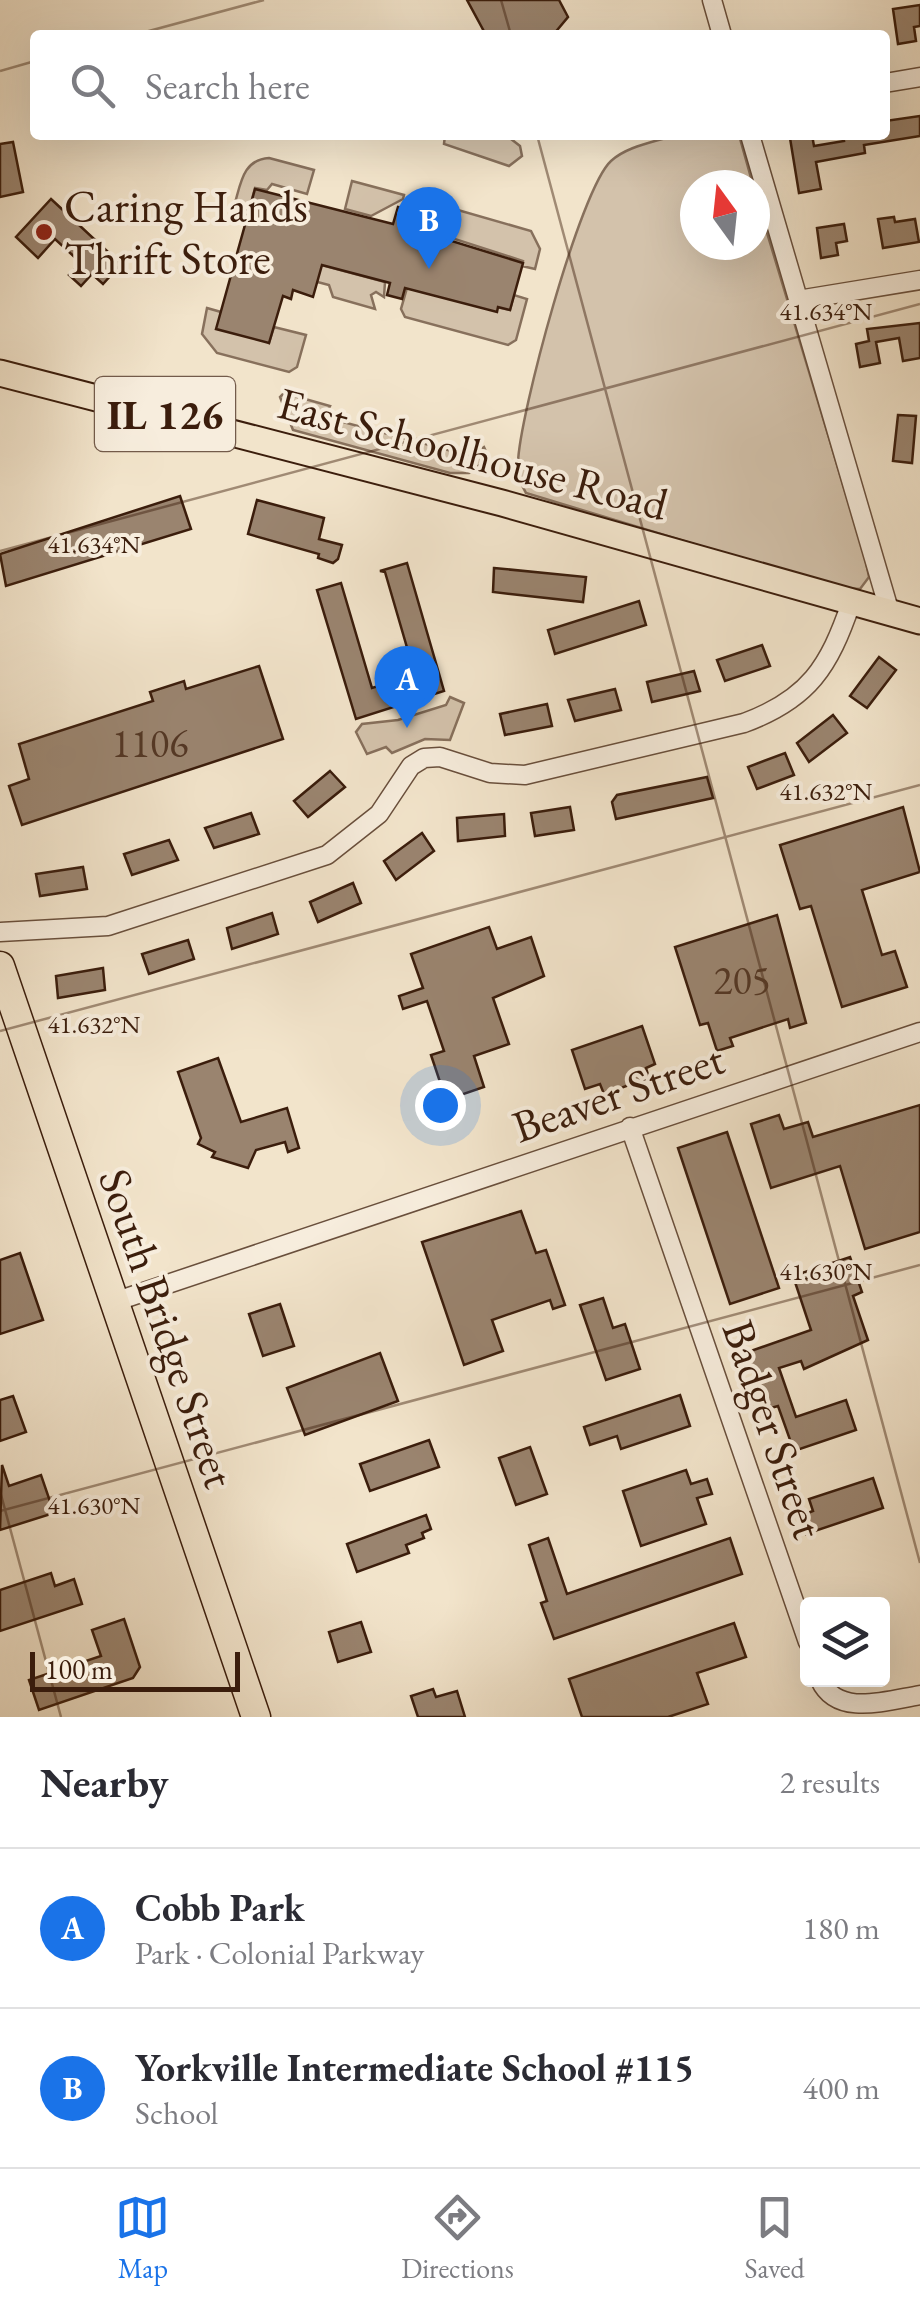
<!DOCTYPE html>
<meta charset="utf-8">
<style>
body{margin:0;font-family:"EB Garamond",serif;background:#f7f7f7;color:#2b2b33}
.controls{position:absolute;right:30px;bottom:30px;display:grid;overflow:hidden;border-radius:10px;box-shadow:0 10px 40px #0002}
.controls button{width:90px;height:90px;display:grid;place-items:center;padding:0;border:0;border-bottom:2px solid #e1e1e2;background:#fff;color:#2b2b33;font:50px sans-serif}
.compass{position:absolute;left:680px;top:170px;width:90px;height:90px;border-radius:50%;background:#fff;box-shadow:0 10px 40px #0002;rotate:345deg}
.scale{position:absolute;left:30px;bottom:25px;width:210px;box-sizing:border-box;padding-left:10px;border:5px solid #3b1d0c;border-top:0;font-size:28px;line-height:35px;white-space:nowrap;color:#3b1d0c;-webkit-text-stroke:8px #f7eddd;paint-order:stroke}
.you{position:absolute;left:440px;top:1105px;width:35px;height:35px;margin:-25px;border:8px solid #fff;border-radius:50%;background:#1a73e8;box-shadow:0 0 0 15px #1a73e833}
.badge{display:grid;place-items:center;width:65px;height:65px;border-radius:50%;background:#1a73e8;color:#fff;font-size:32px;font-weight:700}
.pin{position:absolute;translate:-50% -82px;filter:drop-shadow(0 2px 5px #0008)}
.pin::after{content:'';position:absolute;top:52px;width:35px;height:30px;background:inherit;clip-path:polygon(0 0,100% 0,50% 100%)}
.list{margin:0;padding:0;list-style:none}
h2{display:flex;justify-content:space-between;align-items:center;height:130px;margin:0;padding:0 40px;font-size:42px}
h2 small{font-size:32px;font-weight:400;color:#7c7c81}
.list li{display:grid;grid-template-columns:65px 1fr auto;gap:30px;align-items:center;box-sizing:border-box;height:160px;padding:0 40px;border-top:2px solid #e1e1e2}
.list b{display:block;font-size:38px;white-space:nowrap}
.list p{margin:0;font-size:32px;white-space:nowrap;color:#7c7c81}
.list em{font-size:32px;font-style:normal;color:#7c7c81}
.icon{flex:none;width:55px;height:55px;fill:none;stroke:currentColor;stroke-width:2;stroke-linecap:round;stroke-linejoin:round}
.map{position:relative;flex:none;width:920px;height:1717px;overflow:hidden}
.search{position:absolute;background:#fff;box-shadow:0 10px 40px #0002;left:30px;right:30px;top:30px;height:110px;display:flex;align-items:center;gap:25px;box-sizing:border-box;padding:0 35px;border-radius:10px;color:#7c7c81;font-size:38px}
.sheet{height:450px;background:#fff}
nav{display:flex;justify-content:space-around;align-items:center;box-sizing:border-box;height:140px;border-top:2px solid #e1e1e2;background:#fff;font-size:28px;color:#7c7c81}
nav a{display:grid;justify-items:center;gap:5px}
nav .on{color:#1a73e8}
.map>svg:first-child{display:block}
.green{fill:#d3c2ab;stroke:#87705c;stroke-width:2.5}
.building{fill:#9a846f;stroke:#3b1d0c;stroke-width:2.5}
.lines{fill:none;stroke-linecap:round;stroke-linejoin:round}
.minor-casing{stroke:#694f3c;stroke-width:21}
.primary-casing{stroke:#3b1d0c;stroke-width:29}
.trunk-casing{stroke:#3b1d0c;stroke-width:31}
.minor{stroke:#f7eddd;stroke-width:18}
.primary{stroke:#f2e4cb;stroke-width:25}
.trunk{stroke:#f2e4cb;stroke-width:28}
.ticks{fill:none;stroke:#3b1d0c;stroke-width:2.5;stroke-opacity:0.45}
.poi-dot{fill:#8f2418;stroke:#f7eddd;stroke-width:4}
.labels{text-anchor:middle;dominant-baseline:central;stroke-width:8;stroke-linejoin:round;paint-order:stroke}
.number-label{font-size:40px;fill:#533725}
.shield{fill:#f7eddd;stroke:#735b4b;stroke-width:2.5}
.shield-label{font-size:42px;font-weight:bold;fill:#3b1d0c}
.poi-label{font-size:45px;fill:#3b1d0c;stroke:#f7eddd;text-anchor:start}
.street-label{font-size:45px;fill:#3b1d0c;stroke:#f7eddd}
.ticks-label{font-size:25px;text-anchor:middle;fill:#3b1d0c;stroke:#f7eddd;stroke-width:8;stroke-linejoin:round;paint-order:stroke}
</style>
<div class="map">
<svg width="920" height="1717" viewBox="0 0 920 1717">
<rect width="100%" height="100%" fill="#f2e4cb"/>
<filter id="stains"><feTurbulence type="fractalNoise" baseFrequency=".002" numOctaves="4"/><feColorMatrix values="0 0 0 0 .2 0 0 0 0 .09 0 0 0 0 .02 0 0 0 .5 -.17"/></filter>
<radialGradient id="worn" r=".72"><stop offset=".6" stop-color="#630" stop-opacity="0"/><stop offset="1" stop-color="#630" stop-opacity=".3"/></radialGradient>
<g class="green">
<polygon points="445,135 506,135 520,146 522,156 509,166 444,144"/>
<path d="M675,135h64l14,50h-58v60h60v-52l110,364 4,20 -9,12 -21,-1 -313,-95c-6,-10 -8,-19 -8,-30 1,-46 62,-274 93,-302 16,-15 44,-19 64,-26z"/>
<path d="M269,158l45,12 -7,24 -35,-10 -5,6 -12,-2 -6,22 -15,-4c7,-22 8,-46 35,-48z"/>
<polygon points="352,181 404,195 403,199 371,216 345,209"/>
<polygon points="437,204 531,231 540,249 535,269 522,266 523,261 436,233 441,217 435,212"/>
<polygon points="314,263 385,282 384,297 376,292 371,295 375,309 333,297 329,285 310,280"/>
<polygon points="407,288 510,310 514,295 527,299 516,340 508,345 405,317 401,309"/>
<polygon points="207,308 221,312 269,343 274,327 306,335 297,367 289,372 217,353 202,334"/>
<polygon points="284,393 330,406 324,417 470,456 484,447 489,458 469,473 450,473 293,430 280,397"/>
<polygon points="450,697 464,703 450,740 425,739 392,753 386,747 367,754 356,732 362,724 398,720 446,705"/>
</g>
<g class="building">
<polygon points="467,0 559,0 568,17 553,35 486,35"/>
<polygon points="920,5 920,26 914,27 916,41 898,44 893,9"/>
<polygon points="920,116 920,136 864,145 865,153 816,162 821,189 799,193 790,138 812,135 814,146 844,141 843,135 885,136 885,121"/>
<polygon points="13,142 23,192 0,197 0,144"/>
<polygon points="255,189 393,224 398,207 406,209 408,203 430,209 428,215 436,217 432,235 523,263 510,310 498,307 497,312 405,288 402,299 387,295 390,283 322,265 313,297 293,290 291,299 283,296 269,343 216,329"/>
<polygon points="51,199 121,264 103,284 92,274 81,286 69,275 81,263 55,239 38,258 16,237"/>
<polygon points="894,217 895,222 915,219 919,242 883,248 878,219"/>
<polygon points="844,224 847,241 836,243 838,255 821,258 817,228"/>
<polygon points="920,323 920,358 903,361 899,338 876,342 880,363 860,367 856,344 869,341 867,329"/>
<polygon points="898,415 916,416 912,463 893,461"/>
<polygon points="180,496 191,529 6,586 0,554"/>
<polygon points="257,500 324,518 319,539 342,545 338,559 333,563 318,558 319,554 248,534"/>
<polygon points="407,563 444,691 356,719 317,590 341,583 372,688 415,675 385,572 380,571"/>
<polygon points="494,568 586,577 583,602 493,592"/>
<polygon points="639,601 646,625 555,654 548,630"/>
<polygon points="762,645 770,666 725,681 717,660"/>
<polygon points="879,657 896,670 867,708 850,696"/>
<polygon points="259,666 283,739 22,825 9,786 29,779 19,744 153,701 150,692 184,681 186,689"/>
<polygon points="694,671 700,691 652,702 647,682"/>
<polygon points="615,689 621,710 575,721 568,700"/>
<polygon points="547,704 552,726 505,735 500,714"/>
<polygon points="833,715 847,733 809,762 797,743"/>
<polygon points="785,753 794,775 757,789 748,767"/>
<polygon points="330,771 345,787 308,817 294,801"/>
<polygon points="707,777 713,798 616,819 612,802 617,795"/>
<polygon points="570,807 574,830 535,836 531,813"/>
<polygon points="903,807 920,872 862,890 882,955 895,951 907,987 842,1007 811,906 800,909 780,845"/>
<polygon points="251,813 259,834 214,848 205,828"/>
<polygon points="504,814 505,836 458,841 457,818"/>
<polygon points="422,833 434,851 396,880 384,861"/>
<polygon points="169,840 178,860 132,875 124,854"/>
<polygon points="83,867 87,889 40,896 36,874"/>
<polygon points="353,883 361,903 318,922 310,902"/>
<polygon points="272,913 278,934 232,949 227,928"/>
<polygon points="777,915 806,1023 790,1028 788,1019 730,1038 733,1046 717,1051 708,1023 700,1025 675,947"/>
<polygon points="489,927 497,949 531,937 544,976 493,998 509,1044 474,1056 484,1087 446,1100 431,1055 444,1051 427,1001 403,1009 399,996 423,988 411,954"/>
<polygon points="188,940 194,959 149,974 142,954"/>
<polygon points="103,968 105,990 58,998 56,976"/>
<polygon points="642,1026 655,1064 646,1068 649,1078 604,1094 600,1084 585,1089 572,1050"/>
<polygon points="218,1058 241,1122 287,1108 299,1148 288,1152 285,1142 256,1150 248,1168 212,1157 215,1152 198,1144 201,1138 178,1072"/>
<polygon points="920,1105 920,1232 865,1249 840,1166 771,1188 751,1124 779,1115 784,1129 808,1122 813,1137"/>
<polygon points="727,1132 779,1288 730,1304 678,1148"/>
<polygon points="521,1211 536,1253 546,1250 565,1305 553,1309 550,1300 492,1320 503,1351 464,1365 422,1242"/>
<polygon points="20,1253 43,1320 0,1334 0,1260"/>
<polygon points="850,1257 862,1292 853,1296 868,1340 804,1369 801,1361 779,1368 796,1417 846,1400 856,1430 794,1451 778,1406 767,1409 745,1353 811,1330 793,1276"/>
<polygon points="603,1298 613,1328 625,1324 640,1369 606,1380 580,1305"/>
<polygon points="280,1304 294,1346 263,1356 249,1314"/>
<polygon points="380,1353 398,1401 305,1435 287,1388"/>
<polygon points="680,1395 690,1426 621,1449 617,1436 590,1445 584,1427"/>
<polygon points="13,1396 26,1432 0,1441 0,1400"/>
<polygon points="429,1440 439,1467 370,1491 360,1464"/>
<polygon points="530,1447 547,1494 516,1505 499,1458"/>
<polygon points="2,1465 9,1486 41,1475 54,1513 0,1530"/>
<polygon points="686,1470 691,1484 707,1479 712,1494 697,1498 706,1524 641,1546 623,1491"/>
<polygon points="873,1478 883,1508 806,1534 800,1516 813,1511 809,1499"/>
<polygon points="426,1515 431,1529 422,1533 424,1538 406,1545 409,1553 357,1572 347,1544"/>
<polygon points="548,1538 567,1594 730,1538 742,1574 554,1639 541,1603 547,1601 529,1545"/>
<polygon points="51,1573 55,1586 74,1579 82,1604 0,1631 0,1590"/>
<polygon points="124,1619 140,1667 133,1678 39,1710 29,1680 101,1656 92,1630"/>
<polygon points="361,1622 371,1652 338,1662 329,1632"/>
<polygon points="734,1623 746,1657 697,1673 708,1704 668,1717 582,1717 569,1679"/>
<polygon points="433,1689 436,1697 457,1691 465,1717 418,1717 411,1696"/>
</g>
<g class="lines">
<defs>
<g id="minor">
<polyline points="712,0 722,35"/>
<polyline points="885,83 920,77"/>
<polyline points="750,135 890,613"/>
<polyline points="798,300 920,280"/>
<path d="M0,932l108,-6 219,-71 52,-41 32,-48 13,-8 16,-1 50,16 35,2 219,-52c65,-24 85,-56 107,-120"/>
<polyline points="630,1127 808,1642"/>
<polyline points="114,1302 920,1032"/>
<path d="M820,1680c17,37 65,21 100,15"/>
</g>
<polyline id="primary" points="0,373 502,503 920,621"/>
<polyline id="trunk" points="0,966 256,1717"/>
</defs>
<use href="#minor" class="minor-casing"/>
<use href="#primary" class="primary-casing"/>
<use href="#trunk" class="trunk-casing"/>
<use href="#minor" class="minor"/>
<use href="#primary" class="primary"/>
<use href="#trunk" class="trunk"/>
</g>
<path class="ticks" d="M501,0l10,35M134,35l130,-35M0,71l35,-10M537,135l383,1428M0,551l920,-247M0,1031l920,-246M0,1491l61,226M0,1511l920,-246"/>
<circle class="poi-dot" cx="44" cy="232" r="10"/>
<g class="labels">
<g class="number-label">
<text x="150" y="743">1106</text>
<text x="742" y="980">205</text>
</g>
<rect class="shield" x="95" y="377" width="140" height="74" rx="8"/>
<g class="shield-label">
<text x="165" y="414">IL 126</text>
</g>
<g class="poi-label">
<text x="64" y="206">Caring Hands<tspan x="64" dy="52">Thrift Store</tspan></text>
</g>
<g class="street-label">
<text transform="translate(473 453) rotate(15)">East Schoolhouse Road</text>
<text transform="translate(618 1092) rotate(-19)">Beaver Street</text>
<text transform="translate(168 1328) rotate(71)">South Bridge Street</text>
<text transform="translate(774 1429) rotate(71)">Badger Street</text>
</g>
</g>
<g class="ticks-label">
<text x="826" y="320">41.634°N</text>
<text x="94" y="553">41.634°N</text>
<text x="826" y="800">41.632°N</text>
<text x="94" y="1033">41.632°N</text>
<text x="826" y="1280">41.630°N</text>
<text x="94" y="1514">41.630°N</text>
</g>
<rect width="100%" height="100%" filter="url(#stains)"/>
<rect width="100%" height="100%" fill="url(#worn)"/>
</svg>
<div class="controls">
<button><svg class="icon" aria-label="layers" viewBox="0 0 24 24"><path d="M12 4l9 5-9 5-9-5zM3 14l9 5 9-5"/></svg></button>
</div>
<svg class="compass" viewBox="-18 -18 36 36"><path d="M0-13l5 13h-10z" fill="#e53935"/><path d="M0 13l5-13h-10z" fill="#7c7c81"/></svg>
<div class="scale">100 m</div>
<div class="you"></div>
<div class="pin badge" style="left:407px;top:728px">A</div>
<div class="pin badge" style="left:429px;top:269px">B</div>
<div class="search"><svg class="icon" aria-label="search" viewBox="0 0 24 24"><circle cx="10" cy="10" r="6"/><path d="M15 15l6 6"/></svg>Search here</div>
</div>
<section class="sheet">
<h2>Nearby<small>2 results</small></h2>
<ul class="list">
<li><span class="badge">A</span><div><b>Cobb Park</b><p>Park · Colonial Parkway</p></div><em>180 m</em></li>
<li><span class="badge">B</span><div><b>Yorkville Intermediate School #115</b><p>School</p></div><em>400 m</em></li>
</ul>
</section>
<nav>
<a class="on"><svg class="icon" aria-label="map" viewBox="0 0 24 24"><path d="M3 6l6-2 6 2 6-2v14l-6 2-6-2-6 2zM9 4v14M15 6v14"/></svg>Map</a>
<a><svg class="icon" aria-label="directions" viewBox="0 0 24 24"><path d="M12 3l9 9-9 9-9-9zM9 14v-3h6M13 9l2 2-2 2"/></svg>Directions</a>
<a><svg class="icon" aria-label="saved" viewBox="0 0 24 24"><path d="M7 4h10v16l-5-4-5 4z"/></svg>Saved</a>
</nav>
